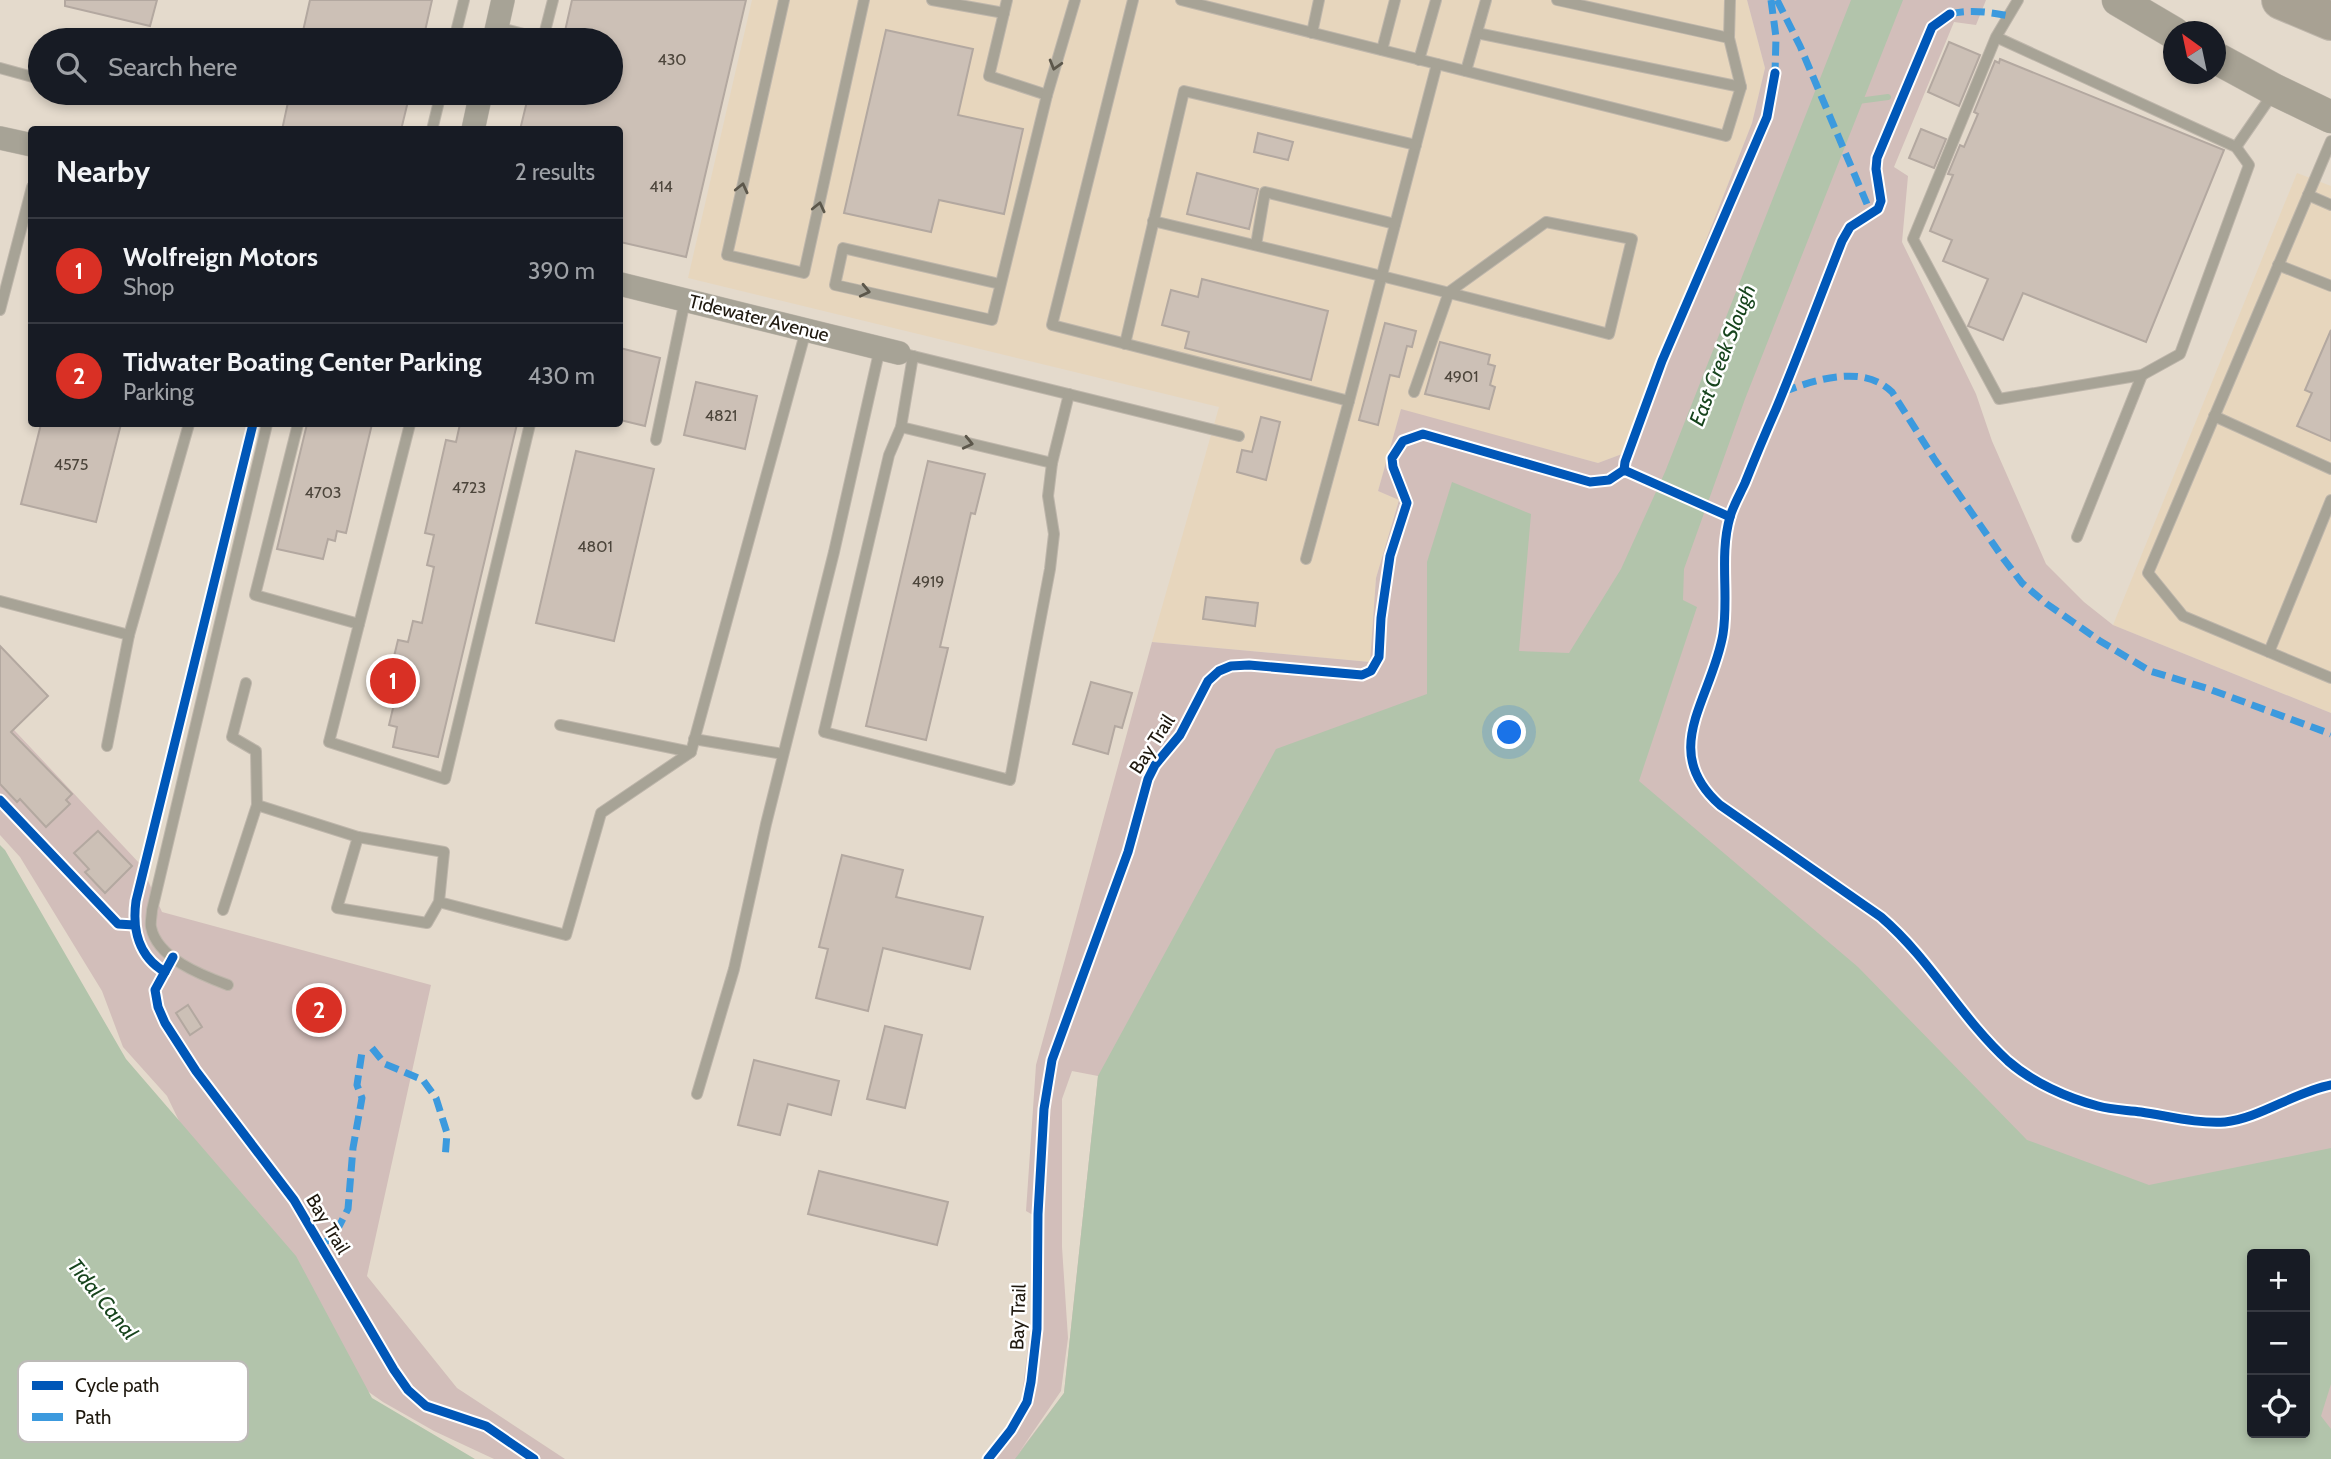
<!DOCTYPE html>
<meta charset="utf-8">
<style>
body{margin:0;font-family:Cabin,sans-serif;background:#242831;color:#f1f3f6}
.controls{position:absolute;right:21px;bottom:21px;display:grid;overflow:hidden;border-radius:7px;box-shadow:0 4px 10px #0003}
.controls button{width:63px;height:63px;display:grid;place-items:center;padding:0;border:0;border-bottom:2px solid #363941;background:#171b24;color:#f1f3f6;font:35px sans-serif}
.compass{position:absolute;left:2163px;top:21px;width:63px;height:63px;border-radius:50%;background:#171b24;box-shadow:0 4px 10px #0003;rotate:327deg}
.you{position:absolute;left:1510px;top:733px;width:24px;height:24px;margin:-18px;border:5px solid #fff;border-radius:50%;background:#1a73e8;box-shadow:0 0 0 10px #1a73e833}
.badge{display:grid;place-items:center;width:46px;height:46px;border-radius:50%;background:#d93025;color:#fff;font-size:23px;font-weight:700}
.pin{position:absolute;translate:-50% -50%;border:4px solid #fff;box-shadow:0 2px 7px #0006}
.list{margin:0;padding:0;list-style:none}
h2{display:flex;justify-content:space-between;align-items:center;height:91px;margin:0;padding:0 28px;font-size:30px}
h2 small{font-size:23px;font-weight:400;color:#9ea1a6}
.list li{display:grid;grid-template-columns:46px 1fr auto;gap:21px;align-items:center;box-sizing:border-box;height:105px;padding:0 28px;border-top:2px solid #363941}
.list b{display:block;font-size:26px;white-space:nowrap}
.list p{margin:0;font-size:23px;white-space:nowrap;color:#9ea1a6}
.list em{font-size:23px;font-style:normal;color:#9ea1a6}
.icon{flex:none;width:38px;height:38px;fill:none;stroke:currentColor;stroke-width:2;stroke-linecap:round;stroke-linejoin:round}
.map{position:relative;flex:none;width:2331px;height:1459px;overflow:hidden}
.search{position:absolute;background:#171b24;box-shadow:0 4px 10px #0003;left:28px;top:28px;width:595px;height:77px;display:flex;align-items:center;gap:18px;box-sizing:border-box;padding:0 24px;border-radius:38px;color:#9ea1a6;font-size:26px}
.panel{position:absolute;background:#171b24;box-shadow:0 4px 10px #0003;left:28px;top:126px;width:595px;height:301px;border-radius:7px}
.map>svg:first-child{display:block}
.built{fill:#e7d6bd}
.green{fill:#d2beba;fill-rule:evenodd}
.water{fill:#b2c4ab;fill-rule:evenodd}
.lines{fill:none;stroke-linecap:round;stroke-linejoin:round}
.stream{stroke:#b2c4ab;stroke-width:6}
.building{fill:#ccc0b6;stroke:#b3a8a0;stroke-width:2}
.lane-casing{stroke:#beb6ab;stroke-width:12}
.street-casing{stroke:#beb6ab;stroke-width:24}
.secondary-casing{stroke:#beb6ab;stroke-width:33}
.highway-casing{stroke:#beb6ab;stroke-width:40}
.lane{stroke:#a7a396;stroke-width:10}
.street{stroke:#a7a396;stroke-width:23}
.secondary{stroke:#a7a294;stroke-width:32}
.highway{stroke:#a8a193;stroke-width:38}
.quiet{stroke:#3c9ade;stroke-width:7;stroke-dasharray:14 7;stroke-linecap:butt}
.cycleway-casing{stroke:#fff;stroke-width:13}
.cycleway{stroke:#0057b8;stroke-width:9}
.oneway{stroke:#5c574b}
.labels{text-anchor:middle;dominant-baseline:central;stroke-width:5;stroke-linejoin:round;paint-order:stroke}
.number-label{font-size:16px;fill:#4c453b}
.street-label{font-size:19px;fill:#1e180e;stroke:#fff}
.water-label{font-size:21px;font-style:italic;fill:#17441d;stroke:#fff}
.key{fill:#fff;stroke:#bcbab7;stroke-width:2}
.key-label{font-size:19px;fill:#1e180e}
</style>
<div class="map">
<svg width="2331" height="1459" viewBox="0 0 2331 1459">
<rect width="100%" height="100%" fill="#e4dacc"/>
<g class="built">
<polygon points="752,0 1747,0 1765,68 1752,123 1622,454 1598,463 1401,410 1378,491 1399,499 1376,578 1370,662 1152,642 1219,407 688,278"/>
<polygon points="2297,173 2331,186 2331,713 2113,625"/>
</g>
<g class="green">
<path d="M1747,0h239l-10,25 -22,-3 -60,145 14,9 -6,66 74,152 16,47 54,123 38,38 29,23 218,88v746h-1349l38,-48 14,-111 -1,-85 -7,-4 10,-146 116,-423 218,20 6,-84 23,-78 -21,-9 23,-82 197,54 24,-9 130,-331 13,-55zM1072,1071l26,5 -34,317 -44,58 41,-60 7,-53 -6,-91v-148zM2252,1254h53v179h-53z"/>
<polygon points="0,715 141,865 162,912 431,985 367,1276 457,1388 565,1459 494,1459 434,1431 383,1402 363,1388 206,1177 167,1096 123,1047 102,991 20,857 0,835"/>
</g>
<g class="water">
<path d="M1851,0h52l-158,399 -61,170 -1,31 14,7 -58,174 219,186 169,173 122,45 182,-37v236l-10,32 10,13v30h-1316l49,-66 34,-317 178,-327 151,-55v-132l25,-80 79,32 -12,137 50,2 52,-84 44,-97zM2252,1254h53v179h-53z"/>
<polygon points="0,845 5,850 126,1059 296,1256 372,1398 475,1459 0,1459"/>
</g>
<g class="lines">
<polyline class="stream" points="1858,101 1888,97"/>
</g>
<g class="building">
<polygon points="65,0 157,0 150,26 65,6"/>
<polygon points="310,0 432,0 423,40 301,40"/>
<polygon points="572,0 746,0 686,257 620,242 620,130 520,130 529,93 611,93 611,40 563,40"/>
<polygon points="886,30 973,49 958,115 1023,129 1004,214 939,200 931,232 844,213"/>
<polygon points="1949,42 1980,55 1959,106 1928,92"/>
<polygon points="2000,59 2224,150 2146,342 2023,293 2003,340 1968,326 1988,279 1943,261 1952,240 1930,231 1953,175 1948,174 1960,145 1964,147 1978,114 1974,112 1995,61 1999,63"/>
<polygon points="290,93 410,93 401,130 282,130"/>
<polygon points="1921,129 1946,139 1934,168 1909,158"/>
<polygon points="1258,133 1293,142 1288,160 1254,152"/>
<polygon points="1197,173 1258,189 1249,229 1187,214"/>
<polygon points="1202,279 1328,311 1311,380 1185,348 1189,332 1162,325 1171,290 1198,297"/>
<polygon points="1385,323 1416,331 1412,347 1407,346 1399,377 1390,375 1378,425 1359,420"/>
<polygon points="2331,330 2331,441 2297,426 2312,393 2305,390"/>
<polygon points="1440,342 1490,355 1488,364 1495,366 1490,385 1495,387 1489,409 1425,394"/>
<polygon points="620,348 660,358 645,426 620,420"/>
<polygon points="696,382 757,396 745,449 684,435"/>
<polygon points="1261,417 1280,422 1266,480 1237,472 1242,450 1252,452"/>
<polygon points="41,424 121,424 96,522 21,504"/>
<polygon points="307,424 372,424 346,533 337,531 335,541 328,539 323,559 277,549"/>
<polygon points="460,424 517,424 438,757 393,747 397,727 389,725 394,704 383,702 398,640 408,642 413,621 422,623 434,567 427,565 434,535 425,533 446,440 456,442"/>
<polygon points="576,451 654,469 614,641 536,623"/>
<polygon points="928,461 985,474 975,514 971,513 940,647 948,648 926,740 866,726"/>
<polygon points="1206,597 1258,603 1255,626 1203,619"/>
<polygon points="0,646 48,696 11,732 72,794 66,800 70,804 46,827 20,799 17,802 0,784"/>
<polygon points="1091,682 1132,693 1122,728 1115,726 1108,754 1073,744"/>
<polygon points="98,831 132,866 105,893 85,872 89,869 74,853"/>
<polygon points="842,855 903,870 896,897 983,917 970,969 883,948 868,1011 816,998 828,949 819,947"/>
<polygon points="188,1005 202,1027 190,1035 176,1013"/>
<polygon points="885,1026 922,1035 905,1108 867,1099"/>
<polygon points="754,1060 839,1081 831,1115 788,1104 780,1135 738,1125"/>
<polygon points="819,1171 948,1202 937,1245 808,1214"/>
</g>
<g class="lines">
<defs>
<g id="lane">
<polyline points="784,0 727,255 804,273 864,0"/>
<polyline points="932,0 1004,13"/>
<polyline points="1007,0 989,76 1047,95"/>
<polyline points="1133,0 1052,325 1349,401 1437,64"/>
<polyline points="1181,0 1726,136 1741,87 1729,38 1730,0"/>
<polyline points="1557,0 1729,38"/>
<polyline points="497,27 543,39 553,0"/>
<polyline points="1312,33 1319,0"/>
<polyline points="1477,33 1741,87"/>
<polyline points="1996,37 2236,147 2249,165 2180,354 2142,375 1999,399 1913,239 1996,37 2018,0"/>
<polyline points="454,40 464,0"/>
<polyline points="1382,50 1395,0"/>
<polyline points="1419,60 1436,0"/>
<polyline points="0,68 40,79"/>
<polyline points="1466,71 1486,0"/>
<polyline points="93,93 103,95"/>
<polyline points="432,130 441,93"/>
<polyline points="2331,141 2148,573 2183,616 2331,678"/>
<polyline points="2236,147 2274,92"/>
<polyline points="2308,195 2331,205"/>
<path d="M1153,221c153,36 304,73 456,113l23,-95 -86,-17 -97,70 -35,100"/>
<polyline points="1256,245 1265,192 1395,224"/>
<polyline points="2278,265 2331,286"/>
<polyline points="1000,284 843,248 835,285 992,320 1047,95 1075,0"/>
<polyline points="0,310 32,187"/>
<polyline points="1125,344 1184,91 1416,145"/>
<polyline points="909,355 1239,436"/>
<polyline points="913,356 901,427 889,455 824,732 1010,780 1050,569 1054,534 1048,496 1052,463 1069,394"/>
<polyline points="2214,416 2331,469"/>
<polyline points="298,424 255,595 359,624"/>
<polyline points="410,424 329,742 445,779 530,424"/>
<polyline points="901,427 1052,463"/>
<polyline points="656,440 685,300"/>
<polyline points="2077,537 2142,375"/>
<polyline points="1306,559 1349,401"/>
<polyline points="0,601 129,635 189,424"/>
<polyline points="2269,652 2331,500"/>
<polyline points="246,683 232,737 256,751 257,805"/>
<polyline points="560,725 691,752"/>
<polyline points="694,739 783,754"/>
<polyline points="107,746 129,635"/>
<polyline points="439,902 444,852 358,837 337,908 427,923 439,902 566,935 601,813 691,752 806,330"/>
<polyline points="223,910 257,805 358,837"/>
<path d="M228,985c-27,-10 -71,-27 -77,-58 -1,-5 1,-12 1,-17l115,-486"/>
<polyline points="697,1094 734,969 766,824 834,552 880,348"/>
</g>
<g id="street">
<polyline points="494,40 503,0"/>
<polyline points="473,130 481,93"/>
<polyline points="0,138 32,145"/>
<polyline points="620,284 899,353"/>
</g>
<g id="secondary">
<polyline points="2118,0 2174,33"/>
<polyline points="2216,58 2273,89 2331,117"/>
</g>
<polyline id="highway" points="2281,0 2331,21"/>
</defs>
<use href="#lane" class="lane-casing"/>
<use href="#street" class="street-casing"/>
<use href="#secondary" class="secondary-casing"/>
<use href="#highway" class="highway-casing"/>
<use href="#lane" class="lane"/>
<use href="#street" class="street"/>
<use href="#secondary" class="secondary"/>
<use href="#highway" class="highway"/>
<g class="quiet">
<polyline points="1771,0 1776,37 1775,73"/>
<polyline points="1777,0 1800,46 1867,204"/>
<path d="M1950,14c20,-5 39,-2 59,2"/>
<path d="M1783,392c34,-13 80,-28 109,0l43,68 68,98 19,25 25,21 53,37 50,30 56,17 125,46"/>
<polyline points="372,1048 385,1064 423,1080 436,1098 447,1133 445,1159"/>
<polyline points="321,1245 334,1236 348,1209 353,1148 362,1098 357,1085 362,1052"/>
</g>
<defs>
<g id="cycleway">
<path d="M1950,14l-18,13 -55,131 -1,11 5,32 -3,8 -28,18 -8,14c-22,56 -43,113 -66,168 -11,25 -21,49 -31,74 -5,11 -12,23 -15,34 -11,38 -1,79 -7,117 -11,65 -65,116 -3,171l161,112c50,43 79,100 127,144 24,21 59,37 90,45 14,4 29,4 43,6 27,4 57,12 84,10 33,-3 70,-30 106,-37"/>
<polyline points="1624,470 1625,462 1662,361 1767,117 1775,73"/>
<polyline points="0,800 118,924 134,925"/>
<polyline points="173,957 155,990 158,1007 165,1023 196,1071 294,1200 394,1370 408,1390 426,1406 486,1426 534,1459"/>
<path d="M165,972c-26,-15 -33,-42 -29,-71l117,-477"/>
<polyline points="988,1459 1011,1430 1027,1402 1031,1382 1037,1329 1038,1214 1044,1109 1052,1060 1128,852 1148,779 1155,765 1180,735 1208,681 1219,671 1231,666 1249,665 1362,675 1371,671 1379,657 1381,618 1390,556 1407,503 1393,467 1392,458 1403,441 1423,434 1590,482 1609,480 1624,470 1730,517"/>
</g>
</defs>
<use href="#cycleway" class="cycleway-casing"/>
<use href="#cycleway" class="cycleway"/>
</g>
<defs><path id="oneway-chevron" d="M-2-3.5L2.5 0L-2 3.5" fill="none" stroke-width="1.6" stroke-linecap="round" stroke-linejoin="round" transform="scale(1.75)"/></defs>
<g class="oneway">
<use href="#oneway-chevron" transform="translate(1055 65) rotate(106)"/>
<use href="#oneway-chevron" transform="translate(742 188) rotate(-77)"/>
<use href="#oneway-chevron" transform="translate(819 207) rotate(-77)"/>
<use href="#oneway-chevron" transform="translate(865 291) rotate(13)"/>
<use href="#oneway-chevron" transform="translate(968 443) rotate(13)"/>
</g>
<g class="labels">
<g class="number-label">
<text x="672" y="59">430</text>
<text x="661" y="186">414</text>
<text x="1461" y="376">4901</text>
<text x="721" y="415">4821</text>
<text x="71" y="464">4575</text>
<text x="469" y="487">4723</text>
<text x="323" y="492">4703</text>
<text x="595" y="546">4801</text>
<text x="928" y="581">4919</text>
</g>
<g class="street-label">
<text transform="translate(759 318) rotate(14)">Tidewater Avenue</text>
<text transform="translate(1152 744) rotate(-57)">Bay Trail</text>
<text transform="translate(328 1224) rotate(59)">Bay Trail</text>
<text transform="translate(1018 1317) rotate(-88)">Bay Trail</text>
</g>
<g class="water-label">
<text transform="translate(1722 355) rotate(-69)">East Creek Slough</text>
<text transform="translate(103 1299) rotate(51)">Tidal Canal</text>
</g>
</g>
<rect x="18" y="1361" width="230" height="81" rx="10" class="key"/>
<rect x="32" y="1381" width="31" height="9" fill="#0057b8"/>
<rect x="32" y="1413" width="31" height="8" fill="#3c9ade"/>
<g class="key-label">
<text x="75" y="1392">Cycle path</text>
<text x="75" y="1424">Path</text>
</g>
</svg>
<div class="controls">
<button>+</button>
<button>−</button>
<button><svg class="icon" aria-label="locate" viewBox="0 0 24 24"><circle cx="12" cy="12" r="6"/><path d="M12 2v4M12 18v4M2 12h4M18 12h4"/></svg></button>
</div>
<svg class="compass" viewBox="-18 -18 36 36"><path d="M0-13l5 13h-10z" fill="#e53935"/><path d="M0 13l5-13h-10z" fill="#9ea1a6"/></svg>
<div class="you"></div>
<div class="pin badge" style="left:393px;top:681px">1</div>
<div class="pin badge" style="left:319px;top:1010px">2</div>
<div class="search"><svg class="icon" aria-label="search" viewBox="0 0 24 24"><circle cx="10" cy="10" r="6"/><path d="M15 15l6 6"/></svg>Search here</div>
<section class="panel">
<h2>Nearby<small>2 results</small></h2>
<ul class="list">
<li><span class="badge">1</span><div><b>Wolfreign Motors</b><p>Shop</p></div><em>390 m</em></li>
<li><span class="badge">2</span><div><b>Tidwater Boating Center Parking</b><p>Parking</p></div><em>430 m</em></li>
</ul>
</section>
</div>
